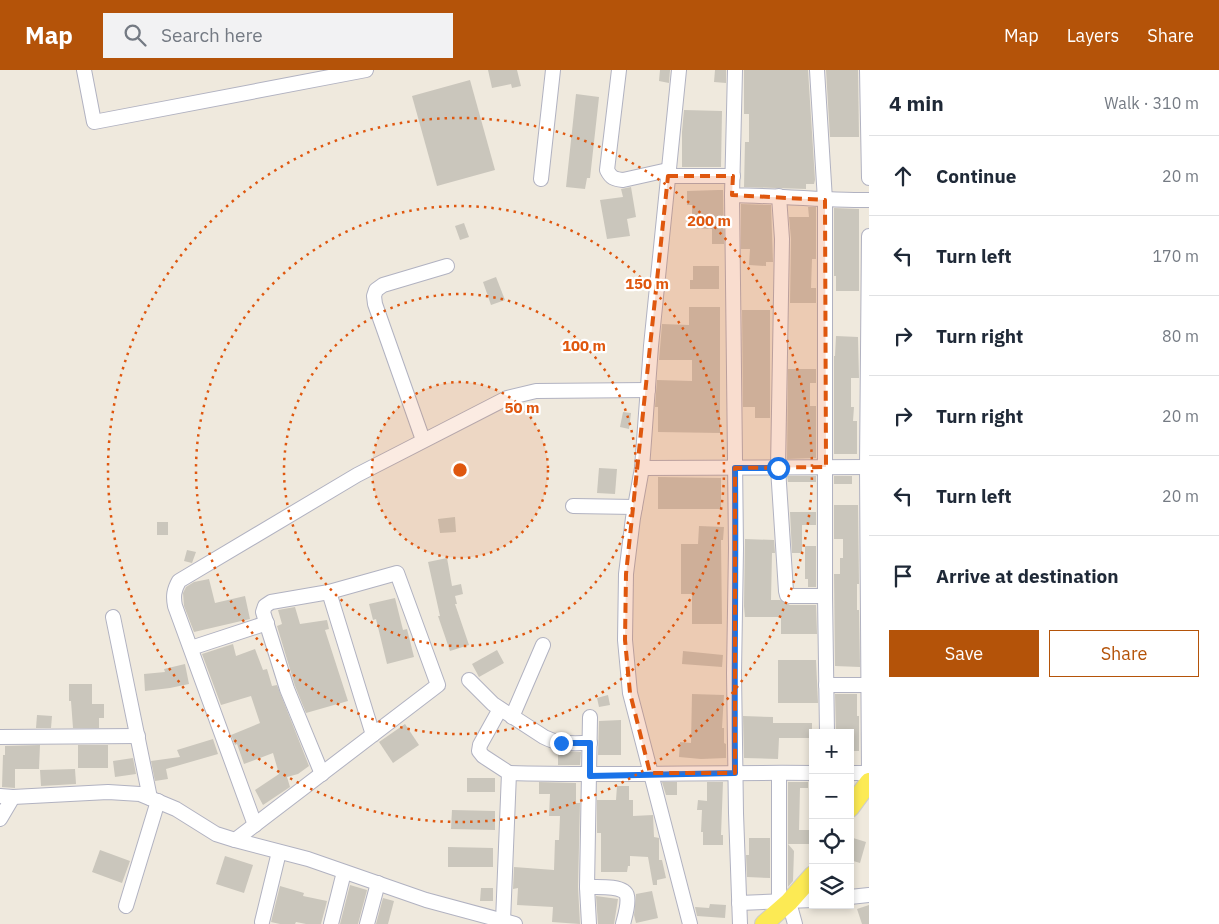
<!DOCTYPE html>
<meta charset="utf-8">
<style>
body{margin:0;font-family:"IBM Plex Sans",sans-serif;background:#f2f2f3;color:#1f2937}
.controls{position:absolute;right:15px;bottom:15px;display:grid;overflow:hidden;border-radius:0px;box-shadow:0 2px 8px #0003}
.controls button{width:45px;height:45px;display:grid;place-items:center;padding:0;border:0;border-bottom:1px solid #e0e1e3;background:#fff;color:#1f2937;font:25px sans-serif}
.stop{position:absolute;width:15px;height:15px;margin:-11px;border:4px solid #1a73e8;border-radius:50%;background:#fff}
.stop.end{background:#1a73e8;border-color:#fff;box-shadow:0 1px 5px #0008}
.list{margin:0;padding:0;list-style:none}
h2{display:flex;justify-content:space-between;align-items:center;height:65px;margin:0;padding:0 20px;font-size:21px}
h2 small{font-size:16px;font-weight:400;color:#747a83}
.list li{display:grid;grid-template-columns:32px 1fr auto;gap:15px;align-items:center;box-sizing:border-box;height:80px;padding:0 20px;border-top:1px solid #e0e1e3}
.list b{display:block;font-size:19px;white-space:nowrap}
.list em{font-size:16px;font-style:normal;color:#747a83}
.actions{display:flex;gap:10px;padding:15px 20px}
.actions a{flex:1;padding:11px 0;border:1px solid #b45309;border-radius:0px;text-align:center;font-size:18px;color:#b45309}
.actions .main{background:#b45309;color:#fff}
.icon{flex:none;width:28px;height:28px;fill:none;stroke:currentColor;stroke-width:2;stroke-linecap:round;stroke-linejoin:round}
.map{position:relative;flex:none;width:869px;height:854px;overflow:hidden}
header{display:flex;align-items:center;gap:30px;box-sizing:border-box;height:70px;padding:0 25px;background:#b45309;color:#fff}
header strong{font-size:24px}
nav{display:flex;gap:28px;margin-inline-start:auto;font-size:18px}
.search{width:350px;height:45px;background:#f2f2f3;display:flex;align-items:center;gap:12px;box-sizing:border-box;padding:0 18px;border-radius:0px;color:#747a83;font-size:19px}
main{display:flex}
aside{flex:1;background:#fff}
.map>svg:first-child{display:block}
.building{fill:#cac6bc}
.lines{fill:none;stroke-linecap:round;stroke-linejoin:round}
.minor-casing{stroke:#b1b2c1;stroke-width:16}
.major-casing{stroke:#ccc;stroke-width:20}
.minor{stroke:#fff;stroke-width:14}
.major{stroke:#fcea54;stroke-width:18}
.route{stroke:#1a73e8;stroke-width:6}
.marked{fill:#df570e;fill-opacity:0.2;stroke:#df570e;stroke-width:4;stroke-dasharray:10 6;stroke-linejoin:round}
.ring{fill:none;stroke:#df570e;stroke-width:2.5;stroke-dasharray:2.5 5}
.centre{fill:#df570e;stroke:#fff;stroke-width:2.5}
.ring-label{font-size:15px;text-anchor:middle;font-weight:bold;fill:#df570e;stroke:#fff;stroke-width:4.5;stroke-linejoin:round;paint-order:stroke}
</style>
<header>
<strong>Map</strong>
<div class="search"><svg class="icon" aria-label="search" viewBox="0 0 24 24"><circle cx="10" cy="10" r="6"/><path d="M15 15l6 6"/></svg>Search here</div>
<nav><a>Map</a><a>Layers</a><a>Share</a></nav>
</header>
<main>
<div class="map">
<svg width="869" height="854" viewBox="0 0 869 854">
<rect width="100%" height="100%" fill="#efe9dd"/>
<g class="building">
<polygon points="488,0 517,0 521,16 512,18 511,14 492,18"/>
<polygon points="660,0 670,0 669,13 659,11"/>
<polygon points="715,0 726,0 726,13 714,12"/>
<polygon points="744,0 808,0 815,110 814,114 806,114 806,119 744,117 745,72 749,72 749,44 744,44"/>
<polygon points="826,0 858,0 859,67 830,67"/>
<polygon points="470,10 495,100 437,116 412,26"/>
<polygon points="576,24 599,27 590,108 587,108 585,119 566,117"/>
<polygon points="684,40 722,41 721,97 682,97 682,62"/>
<polygon points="631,117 636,147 627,149 630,166 607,169 600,130 623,127 621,119"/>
<polygon points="718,120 723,120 724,174 712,174 712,159 692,158 692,135 687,135 687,121"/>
<polygon points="741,134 771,135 773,192 766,192 766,196 749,195 750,179 741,179"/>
<polygon points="808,137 816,137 816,189 812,189 811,218 816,218 816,233 790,233 791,169 789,147 809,147"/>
<polygon points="834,138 859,139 859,221 836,221 836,206 834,206"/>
<polygon points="464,153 469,167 460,170 455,156"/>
<polygon points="693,196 719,196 719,219 690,219 690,210 693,210"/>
<polygon points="496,207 505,230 491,235 483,212"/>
<polygon points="689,237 720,237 720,363 658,362 658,337 655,337 657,310 692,311 692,290 659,290 662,254 689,255"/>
<polygon points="742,240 770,240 770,348 755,348 755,337 743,337"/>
<polygon points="836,266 858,267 859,308 851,308 851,337 854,337 853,351 857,351 857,384 834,384 834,286 835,286"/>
<polygon points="788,299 816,299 816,313 810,313 810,336 816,336 816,388 787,389"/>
<polygon points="623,342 631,343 629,359 620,357"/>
<polygon points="599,398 617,399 615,424 597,423"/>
<polygon points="787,406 816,406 816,412 788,412"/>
<rect x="834" y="406" width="18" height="8"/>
<polygon points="658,407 721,408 721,439 658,439"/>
<polygon points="834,435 858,435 859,514 857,514 857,540 859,540 860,597 835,596 834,504 840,504 840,488 843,488 843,469 834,469"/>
<polygon points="790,442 816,442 816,455 802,455 802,483 792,483"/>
<polygon points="455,447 456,462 440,463 438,449"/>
<rect x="157" y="452" width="11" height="13"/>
<polygon points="699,456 724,457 723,470 721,470 722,554 692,554 692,524 681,524 681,474 698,474"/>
<polygon points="745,469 774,470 775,483 772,483 771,530 780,530 790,535 816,535 817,564 781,564 781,547 745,547 744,536"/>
<polygon points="805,476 816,476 816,517 808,517 808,509 805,509"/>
<polygon points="187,480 196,482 192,493 184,491"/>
<polygon points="447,488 452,516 461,514 463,524 455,526 457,534 455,534 469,575 450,581 438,546 440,546 428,492"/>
<polygon points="209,509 215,533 245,526 250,549 194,562 184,536 183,523 186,517 194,512"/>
<polygon points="395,528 403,560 407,559 414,587 387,594 376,549 373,550 369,534"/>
<polygon points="295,537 300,554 327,550 329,559 325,560 348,631 306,643 295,616 277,556 282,554 278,540"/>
<polygon points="233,574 236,586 255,579 263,600 267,599 272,616 277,615 309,696 298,704 287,707 290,717 263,735 255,720 279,704 273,683 244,694 237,674 235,675 231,665 260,653 251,626 221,635 202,584"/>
<polygon points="497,580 504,593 479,607 472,594"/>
<polygon points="683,581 723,585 722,597 682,594"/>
<polygon points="778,590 816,590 818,633 778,633"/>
<polygon points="185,594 189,614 170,618 145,621 144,604 165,602 164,599"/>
<polygon points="69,614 92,614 92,634 104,634 104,648 99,648 99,658 73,658 71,631 69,631"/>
<polygon points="692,624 724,625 722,658 724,658 724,673 726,674 726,688 701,689 679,687 680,672 691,673"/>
<polygon points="835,624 857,624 857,646 859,646 859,681 850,681 850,663 836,663"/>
<polygon points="608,625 610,635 599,637 597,628"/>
<polygon points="37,645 52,646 51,658 36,658"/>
<polygon points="743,646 773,647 773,653 812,653 812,668 779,668 778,689 744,688"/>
<polygon points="621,650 621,685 598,685 599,651"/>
<polygon points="405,654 419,675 393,693 379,672"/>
<polygon points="213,669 218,684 166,699 168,709 155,711 151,691 180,687 177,680"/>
<polygon points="40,675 39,699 15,699 15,718 2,717 3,685 5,685 5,676"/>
<rect x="78" y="675" width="30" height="23"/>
<polygon points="558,681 581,682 580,695 558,695"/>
<polygon points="133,688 136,704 115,707 113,691"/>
<polygon points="75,699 76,714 41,716 40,700"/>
<rect x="467" y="708" width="28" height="14"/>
<polygon points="539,712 576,713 576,733 580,733 578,817 580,854 552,852 553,837 517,835 518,818 513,819 514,797 554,800 555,770 559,770 560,746 549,746 550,724 539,724"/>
<polygon points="662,712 677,712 677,725 666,725"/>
<polygon points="707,712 723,712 721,765 723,765 723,775 703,775 703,762 701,762 702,740 697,740 698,730 707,731"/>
<polygon points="788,712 808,712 808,718 800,718 799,760 813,760 813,774 788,774"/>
<polygon points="617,716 629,716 629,730 633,730 633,746 653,745 654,767 659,768 659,790 662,790 666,808 657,810 657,815 653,815 648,787 630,786 630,796 628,796 627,802 601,802 601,763 597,763 597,730 616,730"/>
<polygon points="452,740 495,741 495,760 451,759"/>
<polygon points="850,767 866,772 860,793 850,790"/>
<polygon points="749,768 770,768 770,808 747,807 746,785 749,785"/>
<polygon points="788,774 794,781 793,811 788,817"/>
<polygon points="448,777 493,778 493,797 448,797"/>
<polygon points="100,780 130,791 122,813 92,802"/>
<polygon points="225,786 253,795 244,823 216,814"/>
<polygon points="350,815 367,820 358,854 340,854"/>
<polygon points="280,816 304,823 303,826 327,831 321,854 306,854 296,852 295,854 280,854 271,852"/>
<polygon points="481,818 493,818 493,831 480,831"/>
<polygon points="652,821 658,848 636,853 634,845 636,824"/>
<polygon points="596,826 618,829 614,854 598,854"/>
<polygon points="383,828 394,831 388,854 376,854"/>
<polygon points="710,834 726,835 725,848 697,846 695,837 709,838"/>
<polygon points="869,835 869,854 862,854 857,839"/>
</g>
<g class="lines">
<defs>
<g id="minor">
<polyline points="84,0 94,52 366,0"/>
<path d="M619,0l-12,100c4,8 7,9 16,10l45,-10"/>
<polyline points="679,0 651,276 642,398 633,448 626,504 625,570 630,623 690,854"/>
<path d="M735,0l-3,125c46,1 91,5 137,5"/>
<polyline points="817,0 825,130 825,526 827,663"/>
<polyline points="867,0 869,108"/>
<polyline points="668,106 733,106"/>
<polyline points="541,109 553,0"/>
<polyline points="732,125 736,478 734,603 736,743 740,854"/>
<polyline points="779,126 782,169 778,398 786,521 787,525 790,526 825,526"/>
<polyline points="869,166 867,397 869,703"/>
<polyline points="423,370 375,234 374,226 376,220 383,215 447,196"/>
<polyline points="642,398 869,397"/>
<polyline points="573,436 635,437"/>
<polyline points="113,547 150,728"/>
<polyline points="191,578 267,553"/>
<path d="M469,610l24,24 51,33c15,8 30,6 46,6"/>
<polyline points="826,615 868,615"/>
<polyline points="500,639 480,675 479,681 483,686 509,703"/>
<polyline points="512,647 543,575"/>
<polyline points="0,667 138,666"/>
<polyline points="779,703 779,832"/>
<polyline points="850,703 869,703"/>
<polyline points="322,704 287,619 263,542 265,536 271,532 329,522"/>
<polyline points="0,726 13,727 108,722 140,724 176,739 216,764 235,770 308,789 426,830 515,854"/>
<polyline points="0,749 13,727"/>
<path d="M255,755l-80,-219c-2,-10 -1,-16 4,-25l178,-106 150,-77 29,-7 112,-1"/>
<polyline points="235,770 438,615 397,503 329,522 373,665"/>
<path d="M587,817c9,0 38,-2 40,9 2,8 -2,20 -4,28"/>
<polyline points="850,827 869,825"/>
<polyline points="789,832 795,854"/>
<polyline points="739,833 813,830"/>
<polyline points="126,836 158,731"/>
<path d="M503,851l6,-148c101,3 202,-1 304,0"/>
<polyline points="262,852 279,782"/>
<polyline points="331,854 344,802"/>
<polyline points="367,854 378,813"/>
<polyline points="589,854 587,817 590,647"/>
</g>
<g id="major">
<polyline points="850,738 869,712"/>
<polyline points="764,854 789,832 813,805"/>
</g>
</defs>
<use href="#minor" class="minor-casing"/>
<use href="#major" class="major-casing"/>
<use href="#minor" class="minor"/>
<use href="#major" class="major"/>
</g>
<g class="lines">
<path class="route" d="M561,673h29v33l145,-3c-1,-102 1,-203 0,-305h43"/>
</g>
<path class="marked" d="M668,106h65l-1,19 93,5 1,267 -91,1v305h-85l-20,-80 -5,-53 1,-66z"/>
<circle cx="460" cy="400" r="88" fill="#df570e" fill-opacity=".12"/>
<g class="ring">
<circle cx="460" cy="400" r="88"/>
<circle cx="460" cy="400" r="176"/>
<circle cx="460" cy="400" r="264"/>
<circle cx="460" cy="400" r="352"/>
</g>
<circle cx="460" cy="400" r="8" class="centre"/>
<g class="ring-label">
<text x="709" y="156">200 m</text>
<text x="647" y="219">150 m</text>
<text x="584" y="281">100 m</text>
<text x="522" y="343">50 m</text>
</g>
</svg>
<div class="controls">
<button>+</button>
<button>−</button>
<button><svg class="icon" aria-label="locate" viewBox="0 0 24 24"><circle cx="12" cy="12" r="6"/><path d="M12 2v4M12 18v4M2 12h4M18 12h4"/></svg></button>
<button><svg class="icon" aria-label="layers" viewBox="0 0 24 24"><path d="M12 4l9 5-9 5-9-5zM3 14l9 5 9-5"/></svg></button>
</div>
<div class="stop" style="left:778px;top:398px"></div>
<div class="stop end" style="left:561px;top:673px"></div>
</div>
<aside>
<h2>4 min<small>Walk · 310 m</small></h2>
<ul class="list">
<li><svg class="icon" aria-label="ahead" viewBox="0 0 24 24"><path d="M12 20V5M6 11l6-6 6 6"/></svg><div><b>Continue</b></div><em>20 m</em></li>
<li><svg class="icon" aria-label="left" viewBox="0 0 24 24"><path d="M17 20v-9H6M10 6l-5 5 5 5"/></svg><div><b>Turn left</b></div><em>170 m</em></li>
<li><svg class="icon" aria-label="right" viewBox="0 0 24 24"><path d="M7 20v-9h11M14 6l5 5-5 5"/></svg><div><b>Turn right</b></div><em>80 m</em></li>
<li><svg class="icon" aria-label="right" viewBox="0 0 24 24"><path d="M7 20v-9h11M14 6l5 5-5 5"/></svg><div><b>Turn right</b></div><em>20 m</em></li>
<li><svg class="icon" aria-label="left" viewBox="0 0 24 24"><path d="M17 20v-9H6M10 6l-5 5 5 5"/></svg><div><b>Turn left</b></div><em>20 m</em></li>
<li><svg class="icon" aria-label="arrive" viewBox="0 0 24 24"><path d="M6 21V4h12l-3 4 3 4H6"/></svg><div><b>Arrive at destination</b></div></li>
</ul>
<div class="actions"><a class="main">Save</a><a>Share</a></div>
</aside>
</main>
